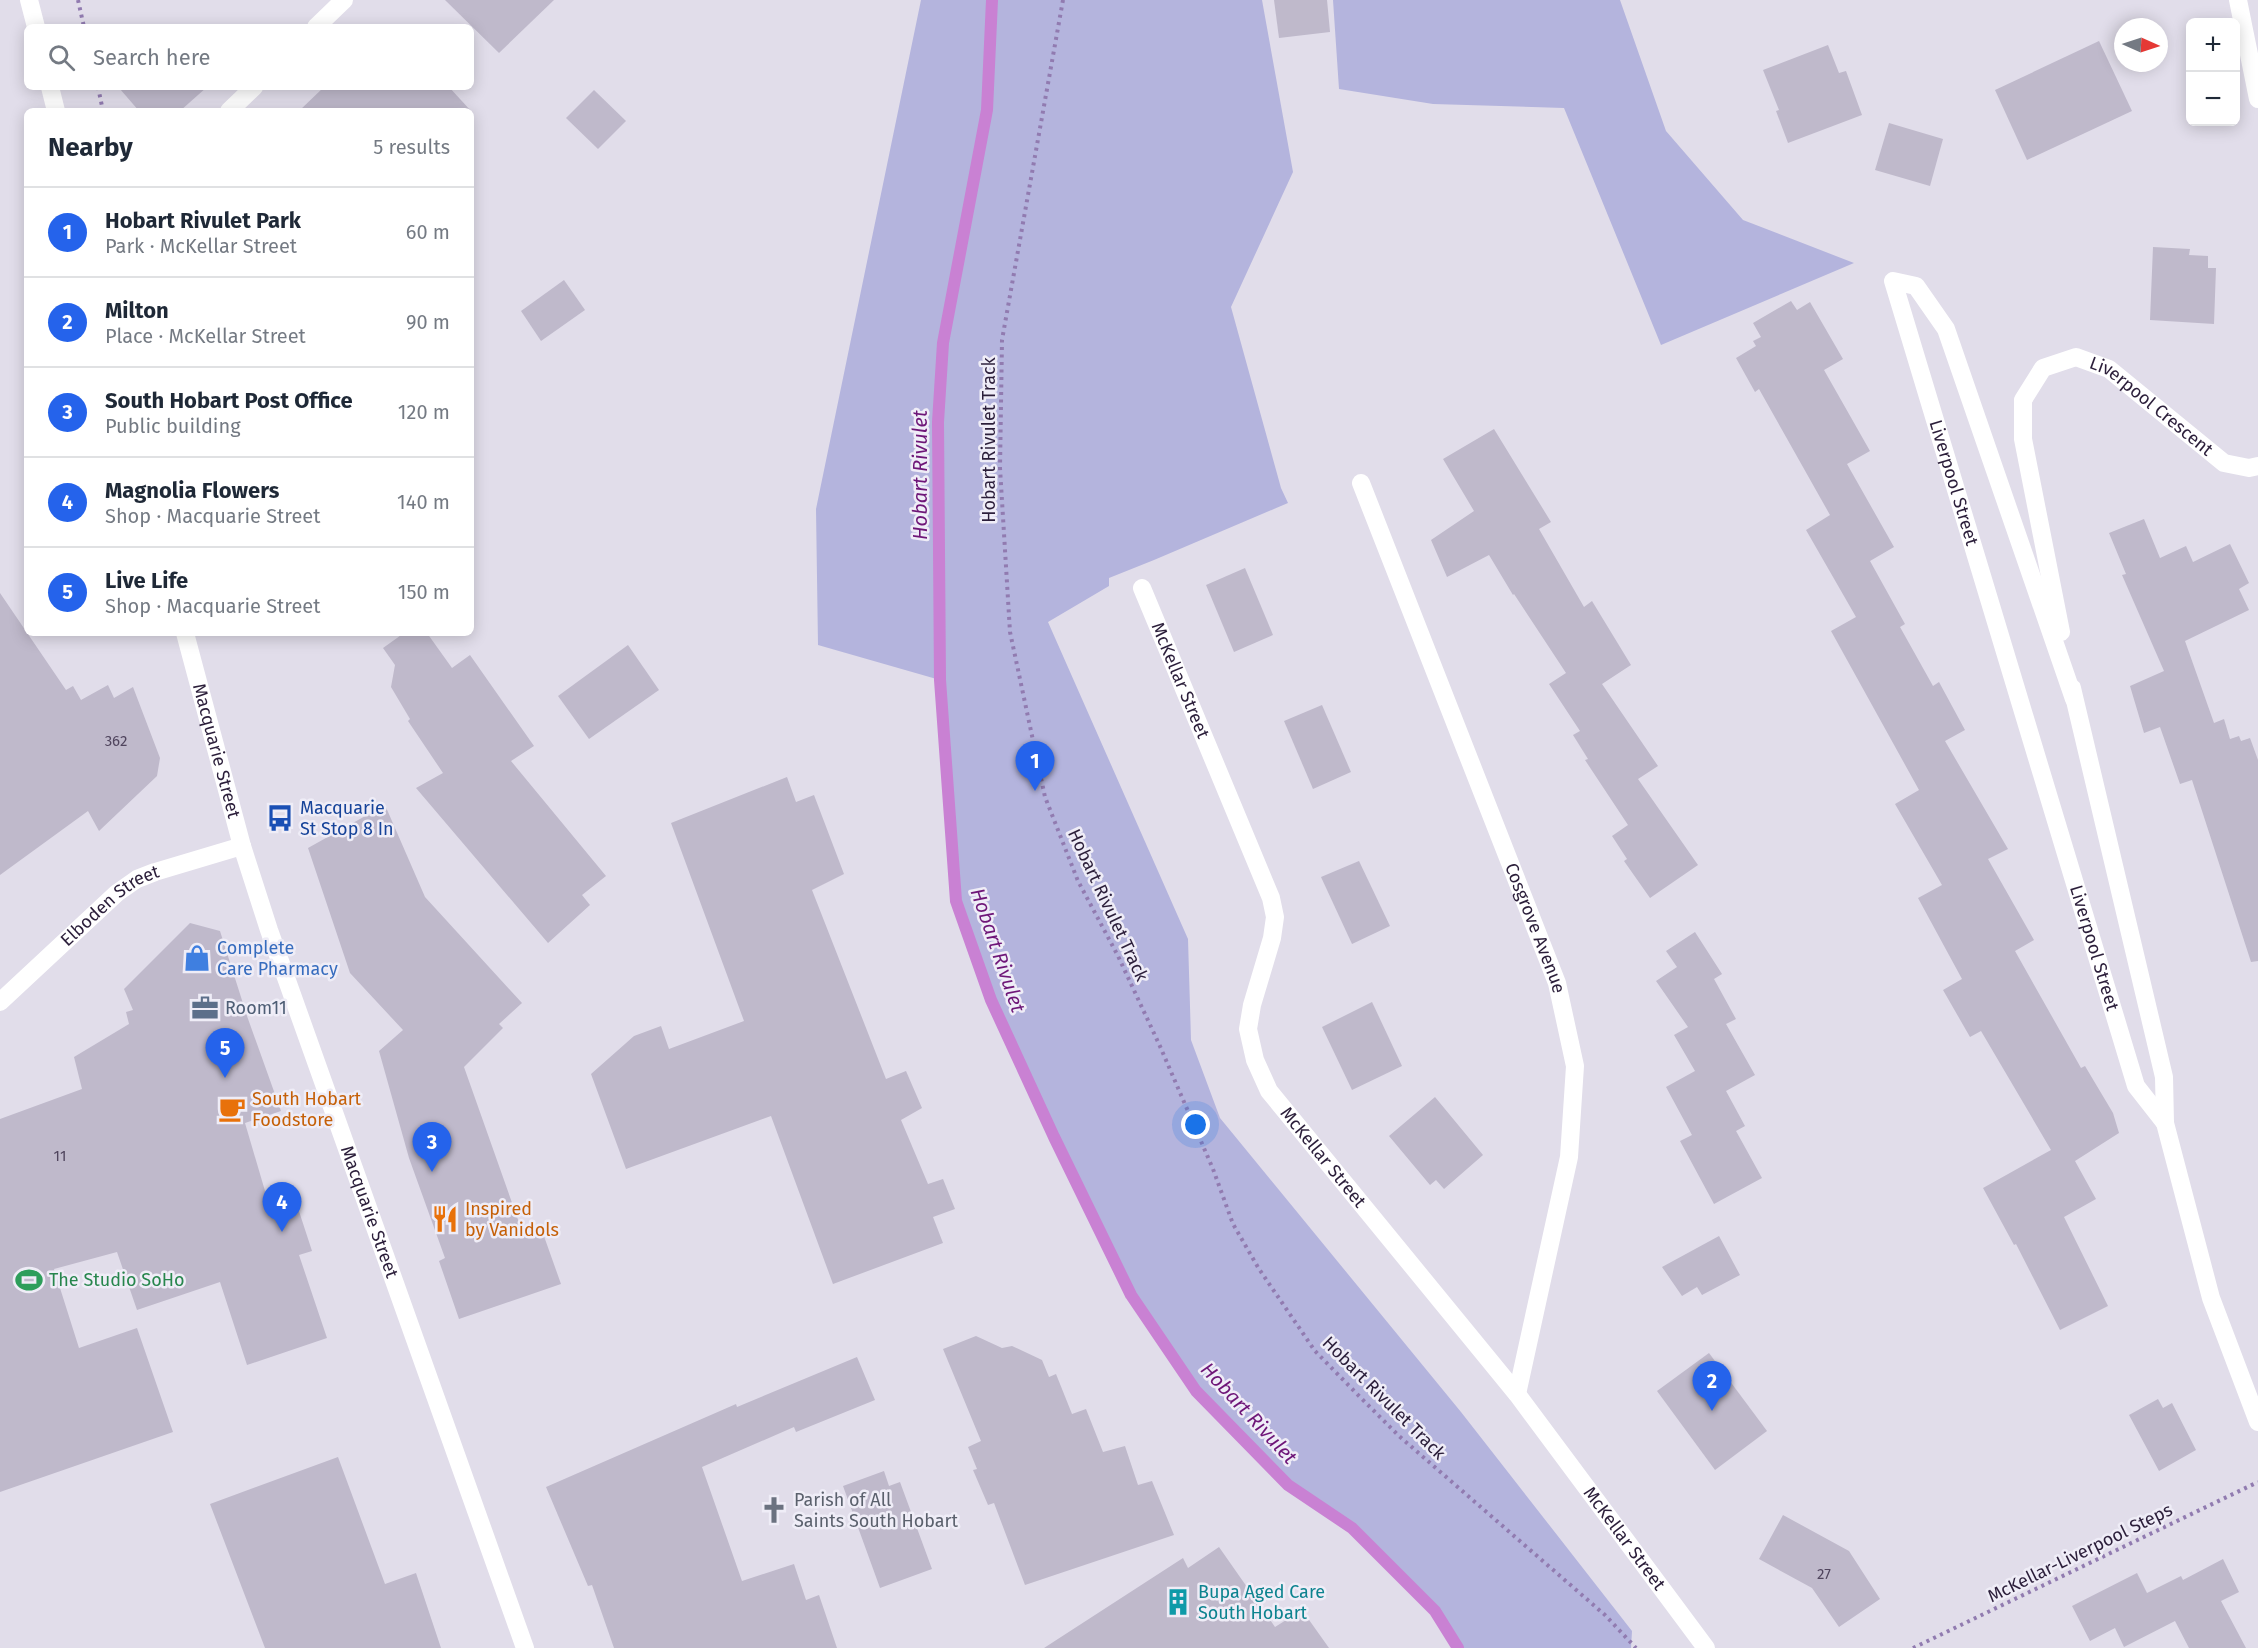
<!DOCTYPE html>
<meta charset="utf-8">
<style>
body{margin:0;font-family:"Fira Sans",sans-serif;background:#f6f6f7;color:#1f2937}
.controls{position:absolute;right:18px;top:18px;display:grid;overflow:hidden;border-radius:9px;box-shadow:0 3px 15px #0003}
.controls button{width:54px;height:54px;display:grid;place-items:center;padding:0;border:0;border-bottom:2px solid #e0e1e3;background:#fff;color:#1f2937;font:30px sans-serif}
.compass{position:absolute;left:2114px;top:18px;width:54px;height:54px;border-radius:50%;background:#fff;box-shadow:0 3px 15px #0003;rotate:93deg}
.you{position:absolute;left:1196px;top:1125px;width:21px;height:21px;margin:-15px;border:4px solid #fff;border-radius:50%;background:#1a73e8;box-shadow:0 0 0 9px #1a73e833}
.badge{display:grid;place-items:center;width:39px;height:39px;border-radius:50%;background:#2563eb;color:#fff;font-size:20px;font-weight:700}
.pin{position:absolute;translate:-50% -50px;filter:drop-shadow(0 2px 3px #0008)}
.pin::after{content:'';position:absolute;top:32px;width:21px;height:18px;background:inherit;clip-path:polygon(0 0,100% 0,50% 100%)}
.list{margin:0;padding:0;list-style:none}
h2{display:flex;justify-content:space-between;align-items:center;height:78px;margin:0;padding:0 24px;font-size:26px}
h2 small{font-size:20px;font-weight:400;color:#747a83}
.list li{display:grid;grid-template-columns:39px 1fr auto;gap:18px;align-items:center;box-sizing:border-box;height:90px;padding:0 24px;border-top:2px solid #e0e1e3}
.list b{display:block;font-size:22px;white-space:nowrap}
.list p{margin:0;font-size:20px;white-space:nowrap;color:#747a83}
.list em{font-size:20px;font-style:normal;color:#747a83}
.icon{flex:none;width:33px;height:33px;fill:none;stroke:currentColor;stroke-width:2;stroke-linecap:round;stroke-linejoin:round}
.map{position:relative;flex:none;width:2258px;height:1648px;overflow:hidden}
.search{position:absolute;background:#fff;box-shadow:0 3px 15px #0003;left:24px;top:24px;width:450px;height:66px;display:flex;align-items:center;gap:15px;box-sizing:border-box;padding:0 21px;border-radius:9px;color:#747a83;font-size:22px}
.panel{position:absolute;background:#fff;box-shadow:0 3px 15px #0003;left:24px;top:108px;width:450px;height:528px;border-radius:9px}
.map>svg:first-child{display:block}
.green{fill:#b4b4dd}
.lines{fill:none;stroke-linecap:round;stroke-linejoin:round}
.stream{stroke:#c981d3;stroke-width:12}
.building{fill:#bfb9cb}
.path{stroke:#917bb0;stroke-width:4;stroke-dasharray:3 4.5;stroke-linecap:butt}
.street{stroke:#fff;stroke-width:18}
.secondary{stroke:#fff;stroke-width:18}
.labels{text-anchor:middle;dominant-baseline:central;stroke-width:5;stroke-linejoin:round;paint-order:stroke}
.number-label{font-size:15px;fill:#50455e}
.street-label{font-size:18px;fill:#2b1e3a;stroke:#efedf7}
.transit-label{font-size:18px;fill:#164399;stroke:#efedf7;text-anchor:start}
.shop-label{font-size:18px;fill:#366cbe;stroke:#efedf7;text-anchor:start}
.service-label{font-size:18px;fill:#4e5e75;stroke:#efedf7;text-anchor:start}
.food-label{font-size:18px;fill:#c56008;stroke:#efedf7;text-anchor:start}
.leisure-label{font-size:18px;fill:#27864d;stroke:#efedf7;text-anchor:start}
.worship-label{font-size:18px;fill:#5b616d;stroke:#efedf7;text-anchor:start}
.culture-label{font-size:18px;fill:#0d838f;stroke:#efedf7;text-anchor:start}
.water-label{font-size:20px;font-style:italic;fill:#6e1678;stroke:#efedf7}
</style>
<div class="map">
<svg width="2258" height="1648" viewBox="0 0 2258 1648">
<rect width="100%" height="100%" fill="#e1ddea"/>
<g class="green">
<polygon points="921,0 1262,0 1293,172 1231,307 1281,488 1288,503 1154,560 1109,578 1109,586 1048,622 1188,939 1191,1040 1220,1118 1461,1412 1632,1631 1631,1648 1458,1648 1435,1611 1352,1528 1288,1485 1196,1391 1131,1295 1054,1137 991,1000 956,901 940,680 818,645 816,509"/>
<polygon points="1333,0 1620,0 1666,131 1743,220 1854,263 1661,345 1564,108 1433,104 1339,89"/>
</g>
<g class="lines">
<polyline class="stream" points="992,0 987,110 943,343 938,422 940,680 956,901 991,1000 1054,1137 1131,1295 1196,1391 1288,1485 1352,1528 1435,1611 1458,1648"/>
</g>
<g class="building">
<polygon points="445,0 554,0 499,53"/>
<polygon points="1274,0 1327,0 1330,32 1279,38"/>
<polygon points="2099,41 2132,111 2027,160 1995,90"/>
<polygon points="1828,45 1839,73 1846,71 1862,115 1788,143 1776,111 1779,110 1763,70"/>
<polygon points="123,87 207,87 180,111 139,111 120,89"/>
<polygon points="324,87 449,87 471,111 299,111"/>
<polygon points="594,90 626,121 598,149 566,118"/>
<polygon points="1889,123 1943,139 1930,186 1875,170"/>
<polygon points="2153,247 2190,249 2189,255 2208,256 2208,268 2216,268 2214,324 2150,320"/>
<polygon points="564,280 585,310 541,341 521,311"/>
<polygon points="1791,301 1797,310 1810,302 1843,359 1824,370 1870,451 1847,464 1894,547 1870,561 1905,624 1900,627 1933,686 1939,682 1965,730 1945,741 2008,849 1988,859 2034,940 2015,951 2081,1068 2085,1066 2113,1113 2119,1133 2075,1161 2096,1199 2064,1217 2108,1306 2060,1330 2016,1244 2014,1245 1983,1188 2051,1150 1981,1031 1970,1037 1943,990 1962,979 1918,898 1942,885 1895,804 1919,790 1831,631 1856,617 1806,530 1830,515 1759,389 1755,392 1736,358 1756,346 1753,341 1761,337 1753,323"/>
<polygon points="1494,429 1551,522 1539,529 1584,607 1592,601 1631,665 1602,684 1658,766 1638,779 1698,865 1650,898 1624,861 1627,859 1612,836 1628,825 1585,760 1588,759 1573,735 1580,731 1549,684 1566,673 1514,594 1513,595 1489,555 1447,577 1431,540 1474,511 1443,459"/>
<polygon points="2144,519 2160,558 2186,546 2193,562 2230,544 2249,583 2239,589 2249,610 2185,641 2214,723 2224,719 2230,739 2239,736 2241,741 2250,738 2258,760 2258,961 2251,962 2192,780 2180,784 2160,727 2144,733 2130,686 2164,671 2122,575 2126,574 2109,533"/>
<polygon points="1245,568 1273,635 1234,652 1206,585"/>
<polygon points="0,593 66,690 73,686 81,700 108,685 114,698 133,687 160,758 157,776 99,831 88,811 0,875"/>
<polygon points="404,633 427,633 452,668 470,655 534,746 511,761 606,876 582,895 590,905 548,943 416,788 443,773 408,721 410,719 391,687 395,665 383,648"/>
<polygon points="628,645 659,690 589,739 558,696"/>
<polygon points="1322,705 1351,772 1313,789 1284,721"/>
<polygon points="787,777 796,802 814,795 844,874 812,890 886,1079 906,1071 922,1108 901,1120 928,1184 943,1179 955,1209 933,1217 943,1243 833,1284 771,1116 626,1169 591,1074 634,1036 661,1026 669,1049 744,1021 671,823"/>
<polygon points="385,805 425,897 522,1003 499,1024 503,1028 464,1067 522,1231 540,1225 561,1284 459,1319 439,1261 445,1258 409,1158 379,1051 403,1030 350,973 308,848"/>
<polygon points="1359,861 1390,926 1352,944 1321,877"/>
<polygon points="190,923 220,931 247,1016 281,1111 245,1123 270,1208 295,1199 312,1251 299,1255 327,1338 247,1365 220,1282 137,1310 117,1252 54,1269 79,1348 137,1328 173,1432 0,1492 0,1119 82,1089 74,1057 129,1024 126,1012 133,1010 124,989"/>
<polygon points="1695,932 1722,974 1714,979 1736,1019 1726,1024 1755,1075 1726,1091 1745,1126 1736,1131 1762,1178 1714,1204 1680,1141 1692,1135 1666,1087 1695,1071 1674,1035 1688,1027 1656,981 1677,967 1666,951"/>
<polygon points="1372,1002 1402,1066 1352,1090 1322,1027"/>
<polygon points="1435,1097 1483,1155 1444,1189 1436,1180 1430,1185 1389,1136"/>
<polygon points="1719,1236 1740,1275 1702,1295 1697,1287 1682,1296 1662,1267"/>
<polygon points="976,1336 1002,1348 1012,1346 1042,1360 1049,1377 1056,1374 1072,1414 1086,1409 1103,1452 1125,1446 1138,1485 1152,1481 1174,1535 1025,1585 994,1503 988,1505 973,1470 977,1469 968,1447 981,1441 943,1349"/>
<polygon points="1709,1353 1767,1431 1715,1470 1657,1391"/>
<polygon points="857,1357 875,1400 796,1432 794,1427 702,1467 742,1581 794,1564 806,1600 819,1595 837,1648 614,1648 592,1585 588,1586 546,1487 736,1404 737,1407"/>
<polygon points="2158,1399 2163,1408 2172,1403 2196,1450 2159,1471 2129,1415"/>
<polygon points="338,1457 385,1584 416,1573 441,1648 265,1648 210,1504"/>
<polygon points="884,1471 889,1486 900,1482 932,1569 880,1588 843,1486"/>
<polygon points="1783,1515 1849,1551 1880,1599 1839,1627 1812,1588 1759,1559"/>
<polygon points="1219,1547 1275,1627 1302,1610 1329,1648 1044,1648 1183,1558 1188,1568"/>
<polygon points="2223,1559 2239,1592 2221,1601 2246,1648 2189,1648 2175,1621 2124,1647 2115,1628 2090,1641 2072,1606 2137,1573 2147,1593 2181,1576 2183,1580"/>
</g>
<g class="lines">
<g class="path">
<polyline points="78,0 84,27"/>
<polyline points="1063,0 1002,340 1000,468 1010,632 1045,797 1078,881 1118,956 1159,1044 1213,1169 1233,1224 1259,1269 1315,1351 1361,1398 1399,1436 1605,1615 1636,1648"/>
<polyline points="98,87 103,111"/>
<polyline points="1913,1648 2258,1482"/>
</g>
<g class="street">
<polyline points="2238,0 2258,99"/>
<polyline points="316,27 344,0"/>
<polyline points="229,111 254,87"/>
<path id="s1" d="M1361,483l196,500 18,83 -6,91 -52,237"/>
<path id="s2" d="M1142,588l129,310 4,19 -3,21 -20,67 -4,24 7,31 14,31 248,303 189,254"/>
<path id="s3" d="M2061,632l-38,-193v-39l20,-32 33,-11 33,12 115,94 25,5 9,-2"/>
<polyline points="2072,688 2164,1077 2165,1123 2211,1298 2258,1422"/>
<path id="s4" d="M2074,699l-128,-370 -30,-43 -23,-5 243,805 29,37"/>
<path id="s5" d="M0,1002l117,-109 20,-14 18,-7 87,-26"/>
</g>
<g class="secondary">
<polyline points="29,0 36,27"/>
<polyline points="50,87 56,111"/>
<path id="s6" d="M185,633l57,213 27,84 256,718"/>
</g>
</g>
<defs>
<symbol id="bus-bare" viewBox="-9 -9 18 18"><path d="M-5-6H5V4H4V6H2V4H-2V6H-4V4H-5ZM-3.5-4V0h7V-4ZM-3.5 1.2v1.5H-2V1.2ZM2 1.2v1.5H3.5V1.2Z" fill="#1a4fb4" stroke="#efedf7" stroke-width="2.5" paint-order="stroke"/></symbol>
<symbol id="shop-bare" viewBox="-9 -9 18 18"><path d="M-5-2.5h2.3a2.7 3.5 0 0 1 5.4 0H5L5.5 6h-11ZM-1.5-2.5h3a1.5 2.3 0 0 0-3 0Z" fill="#3f7fe0" stroke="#efedf7" stroke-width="2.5" paint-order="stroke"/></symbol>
<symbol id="office-bare" viewBox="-9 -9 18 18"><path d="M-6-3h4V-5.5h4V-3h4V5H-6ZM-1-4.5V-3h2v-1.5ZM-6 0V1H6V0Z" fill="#5c6f8a" stroke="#efedf7" stroke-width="2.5" paint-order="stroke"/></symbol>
<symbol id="cafe-bare" viewBox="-9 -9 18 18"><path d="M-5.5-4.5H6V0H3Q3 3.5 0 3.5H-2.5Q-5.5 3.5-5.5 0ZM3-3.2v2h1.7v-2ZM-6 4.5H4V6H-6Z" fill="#e8710a" stroke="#efedf7" stroke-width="2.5" paint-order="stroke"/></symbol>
<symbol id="restaurant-bare" viewBox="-9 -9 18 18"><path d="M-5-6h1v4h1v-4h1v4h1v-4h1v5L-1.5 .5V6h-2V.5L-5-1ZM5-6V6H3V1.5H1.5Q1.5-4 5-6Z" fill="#e8710a" stroke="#efedf7" stroke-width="2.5" paint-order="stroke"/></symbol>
<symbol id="stadium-bare" viewBox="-9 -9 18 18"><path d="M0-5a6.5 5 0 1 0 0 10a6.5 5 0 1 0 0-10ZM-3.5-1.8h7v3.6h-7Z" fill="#2e9e5b" stroke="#efedf7" stroke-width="2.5" paint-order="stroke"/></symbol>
<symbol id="church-bare" viewBox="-9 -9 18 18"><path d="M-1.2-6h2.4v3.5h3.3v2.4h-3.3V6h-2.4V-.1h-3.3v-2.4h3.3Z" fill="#6b7280" stroke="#efedf7" stroke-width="2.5" paint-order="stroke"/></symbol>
<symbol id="building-bare" viewBox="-9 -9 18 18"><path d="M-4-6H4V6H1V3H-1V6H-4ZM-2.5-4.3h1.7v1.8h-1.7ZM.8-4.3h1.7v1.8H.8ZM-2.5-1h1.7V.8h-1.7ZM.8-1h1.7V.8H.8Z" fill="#0f9aa8" stroke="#efedf7" stroke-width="2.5" paint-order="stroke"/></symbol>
</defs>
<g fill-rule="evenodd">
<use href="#bus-bare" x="261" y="799" width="38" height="38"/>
<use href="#shop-bare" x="178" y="939" width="38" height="38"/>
<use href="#office-bare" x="186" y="989" width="38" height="38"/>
<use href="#cafe-bare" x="213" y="1090" width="38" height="38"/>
<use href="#restaurant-bare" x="426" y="1200" width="38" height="38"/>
<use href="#stadium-bare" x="10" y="1261" width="38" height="38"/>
<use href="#church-bare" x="755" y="1491" width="38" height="38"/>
<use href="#building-bare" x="1159" y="1583" width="38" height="38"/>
</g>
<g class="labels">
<g class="number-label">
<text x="116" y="741">362</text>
<text x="60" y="1156">11</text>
<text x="1824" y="1574">27</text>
</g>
<g class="street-label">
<text stroke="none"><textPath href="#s3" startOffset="399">Liverpool Crescent</textPath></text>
<text transform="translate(989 440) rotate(-90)">Hobart Rivulet Track</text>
<text stroke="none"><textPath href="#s4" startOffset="678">Liverpool Street</textPath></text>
<text stroke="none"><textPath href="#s2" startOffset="100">McKellar Street</textPath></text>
<text stroke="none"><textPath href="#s6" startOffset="122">Macquarie Street</textPath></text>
<text transform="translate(1108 905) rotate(65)">Hobart Rivulet Track</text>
<text stroke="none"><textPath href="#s5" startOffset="147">Elboden Street</textPath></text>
<text stroke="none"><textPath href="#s1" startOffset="478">Cosgrove Avenue</textPath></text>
<text stroke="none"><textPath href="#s4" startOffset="1164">Liverpool Street</textPath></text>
<text stroke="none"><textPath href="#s2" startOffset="622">McKellar Street</textPath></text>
<text stroke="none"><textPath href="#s6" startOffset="608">Macquarie Street</textPath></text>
<text transform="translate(1384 1398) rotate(45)">Hobart Rivulet Track</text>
<text stroke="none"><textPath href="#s2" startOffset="1108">McKellar Street</textPath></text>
<text transform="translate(2080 1553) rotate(-26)">McKellar-Liverpool Steps</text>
</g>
<g class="transit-label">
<text x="300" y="808">Macquarie<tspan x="300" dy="21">St Stop 8 In</tspan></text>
</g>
<g class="shop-label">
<text x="217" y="948">Complete<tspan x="217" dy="21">Care Pharmacy</tspan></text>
</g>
<g class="service-label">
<text x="225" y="1008">Room11</text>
</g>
<g class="food-label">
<text x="252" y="1099">South Hobart<tspan x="252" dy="21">Foodstore</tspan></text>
<text x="465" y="1209">Inspired<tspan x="465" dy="21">by Vanidols</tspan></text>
</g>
<g class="leisure-label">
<text x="49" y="1280">The Studio SoHo</text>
</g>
<g class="worship-label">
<text x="794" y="1500">Parish of All<tspan x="794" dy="21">Saints South Hobart</tspan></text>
</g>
<g class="culture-label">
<text x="1198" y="1592">Bupa Aged Care<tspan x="1198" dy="21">South Hobart</tspan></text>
</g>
<g class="water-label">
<text transform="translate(920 475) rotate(-90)">Hobart Rivulet</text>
<text transform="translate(998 950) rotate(71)">Hobart Rivulet</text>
<text transform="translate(1249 1413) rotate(47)">Hobart Rivulet</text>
</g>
</g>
</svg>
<div class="controls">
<button>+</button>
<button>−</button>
</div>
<svg class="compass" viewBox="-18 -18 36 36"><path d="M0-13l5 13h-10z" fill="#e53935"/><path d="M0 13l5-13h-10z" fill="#747a83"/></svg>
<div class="you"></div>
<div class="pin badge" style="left:1035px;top:791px">1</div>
<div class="pin badge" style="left:1712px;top:1411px">2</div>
<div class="pin badge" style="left:432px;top:1172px">3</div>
<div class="pin badge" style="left:282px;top:1232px">4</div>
<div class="pin badge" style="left:225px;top:1078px">5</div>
<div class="search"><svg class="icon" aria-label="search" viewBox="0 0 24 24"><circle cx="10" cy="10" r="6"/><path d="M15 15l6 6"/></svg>Search here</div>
<section class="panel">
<h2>Nearby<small>5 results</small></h2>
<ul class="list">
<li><span class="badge">1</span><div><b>Hobart Rivulet Park</b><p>Park · McKellar Street</p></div><em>60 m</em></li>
<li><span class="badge">2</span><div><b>Milton</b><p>Place · McKellar Street</p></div><em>90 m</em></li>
<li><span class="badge">3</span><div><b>South Hobart Post Office</b><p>Public building</p></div><em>120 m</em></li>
<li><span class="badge">4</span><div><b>Magnolia Flowers</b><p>Shop · Macquarie Street</p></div><em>140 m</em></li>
<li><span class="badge">5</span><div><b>Live Life</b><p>Shop · Macquarie Street</p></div><em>150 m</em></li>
</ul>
</section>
</div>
